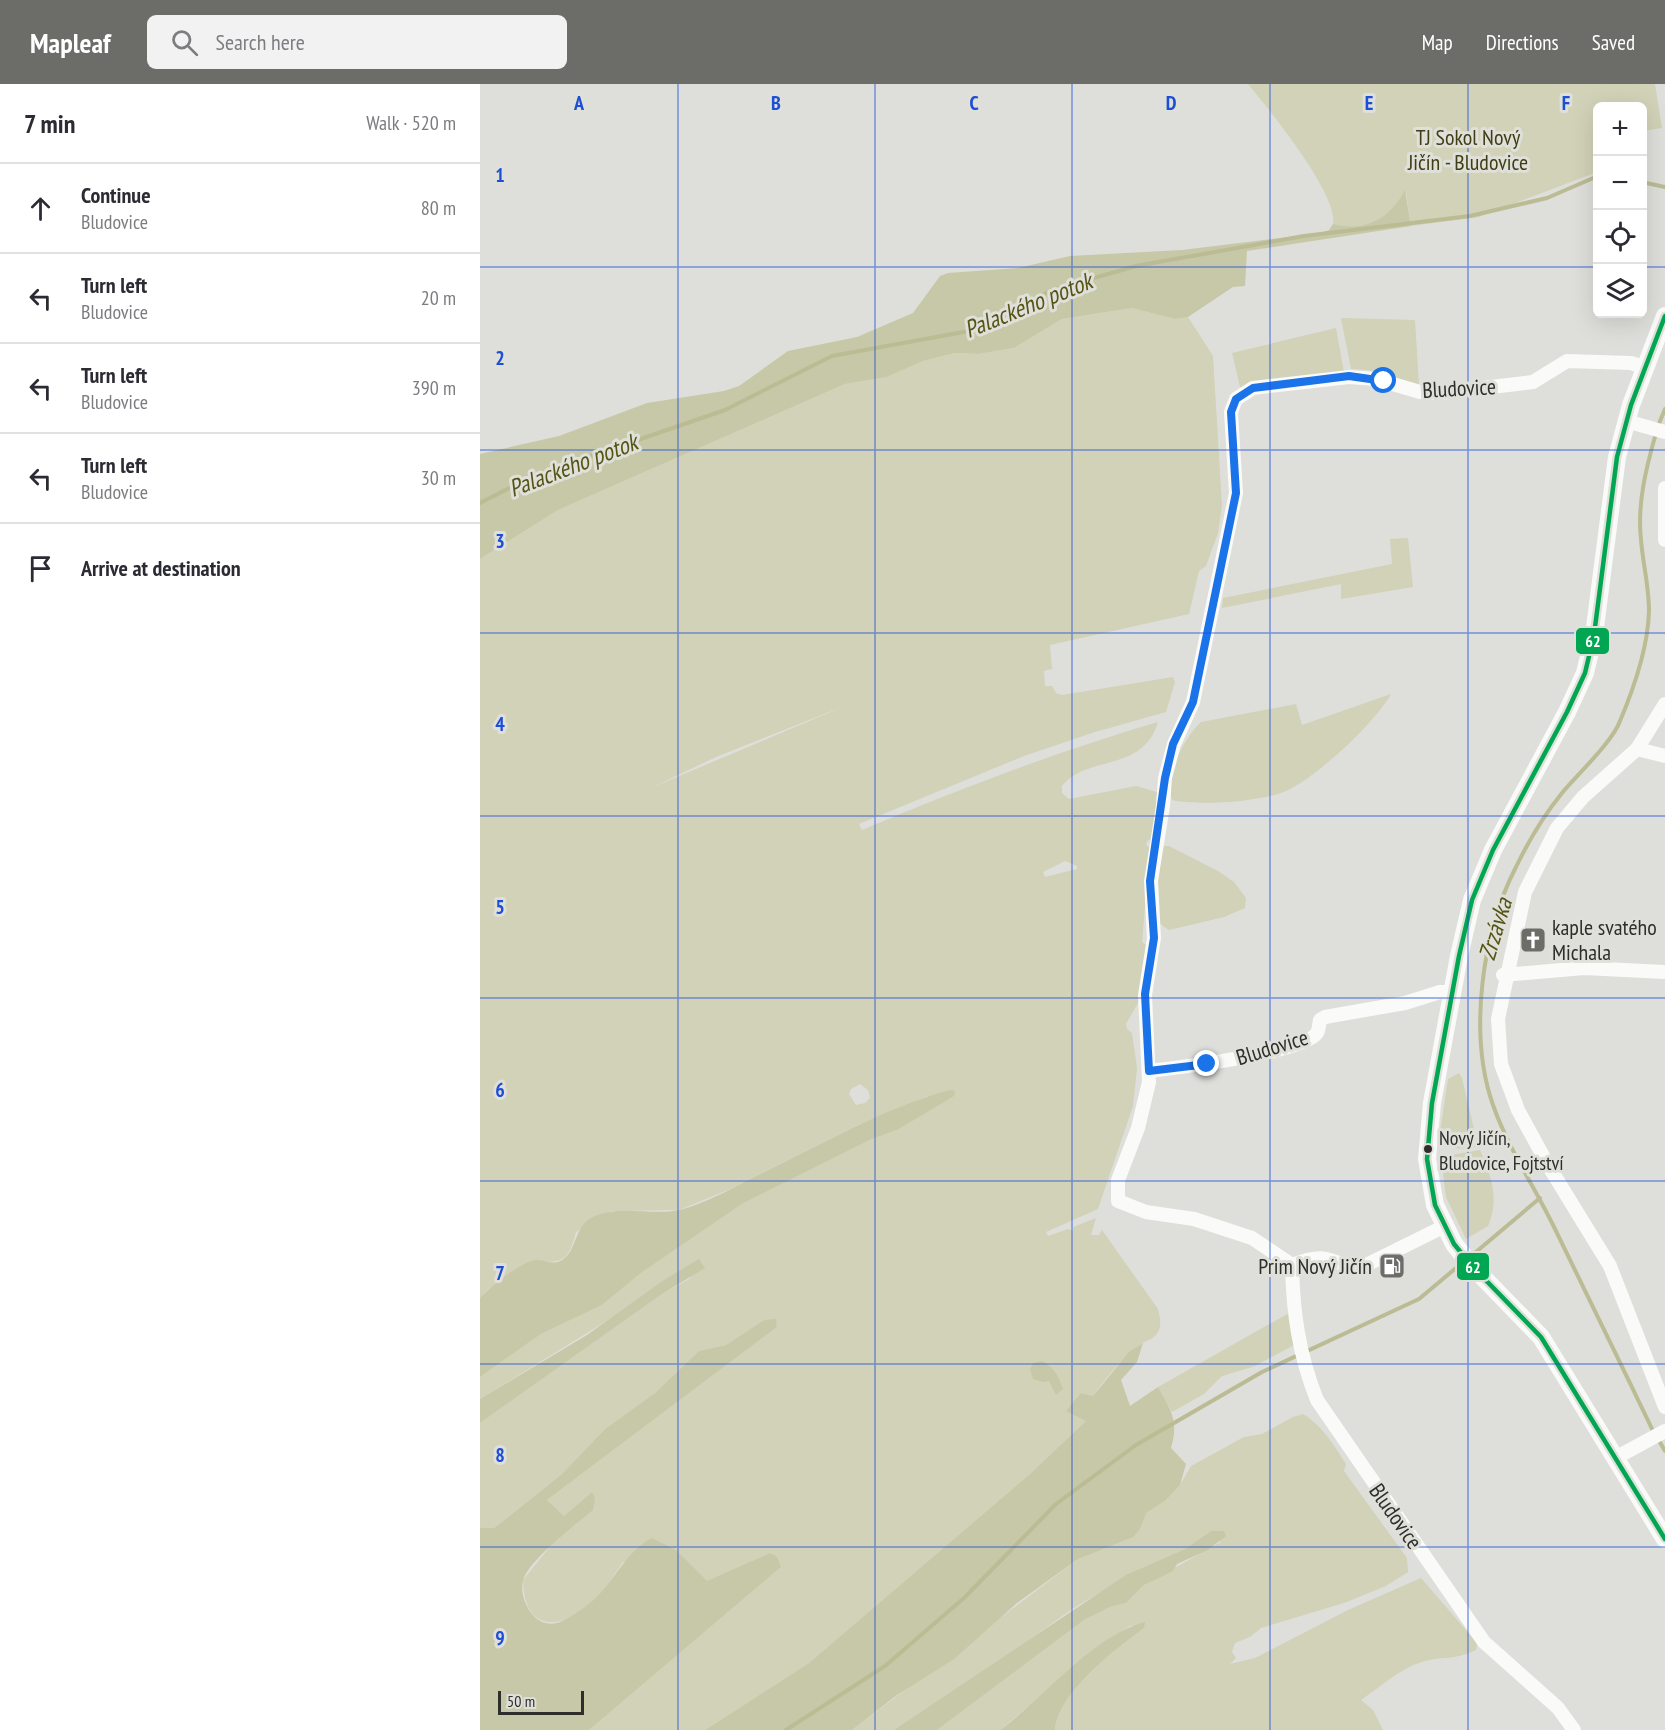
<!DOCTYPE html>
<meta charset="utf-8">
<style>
body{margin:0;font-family:"PT Sans Narrow",sans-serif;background:#f2f2f3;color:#2b2b33}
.controls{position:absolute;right:18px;top:18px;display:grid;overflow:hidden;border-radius:9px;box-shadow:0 6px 24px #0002}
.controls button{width:54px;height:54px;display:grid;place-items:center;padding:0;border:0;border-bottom:2px solid #e1e1e2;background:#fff;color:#2b2b33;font:30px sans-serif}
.scale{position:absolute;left:18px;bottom:15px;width:86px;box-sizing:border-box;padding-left:6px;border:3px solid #2e2e2c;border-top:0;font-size:16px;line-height:21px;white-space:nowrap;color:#2e2e2c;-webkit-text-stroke:4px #dfe0d9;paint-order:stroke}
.stop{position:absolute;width:18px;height:18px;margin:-14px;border:4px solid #1a73e8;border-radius:50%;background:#fff}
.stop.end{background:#1a73e8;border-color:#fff;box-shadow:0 2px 6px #0008}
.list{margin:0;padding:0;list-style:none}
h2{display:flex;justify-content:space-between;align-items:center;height:78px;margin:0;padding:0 24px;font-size:26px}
h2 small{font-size:20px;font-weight:400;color:#7c7c81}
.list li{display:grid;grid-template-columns:39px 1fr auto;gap:18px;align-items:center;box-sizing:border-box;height:90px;padding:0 24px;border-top:2px solid #e1e1e2}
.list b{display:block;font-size:22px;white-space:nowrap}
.list p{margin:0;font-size:20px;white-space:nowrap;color:#7c7c81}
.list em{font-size:20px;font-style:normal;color:#7c7c81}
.icon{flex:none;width:33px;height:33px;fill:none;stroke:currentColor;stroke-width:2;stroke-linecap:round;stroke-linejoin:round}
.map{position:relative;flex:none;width:1185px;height:1646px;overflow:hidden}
header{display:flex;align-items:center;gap:36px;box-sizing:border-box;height:84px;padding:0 30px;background:#6c6c69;color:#fff}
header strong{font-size:28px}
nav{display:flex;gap:33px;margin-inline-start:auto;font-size:21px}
.search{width:420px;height:54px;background:#f2f2f3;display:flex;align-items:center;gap:15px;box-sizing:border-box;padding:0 21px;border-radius:9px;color:#7c7c81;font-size:22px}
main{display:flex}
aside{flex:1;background:#fff}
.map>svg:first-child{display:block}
.green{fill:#d1d2b7;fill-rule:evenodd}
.forest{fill:#c7c8a7}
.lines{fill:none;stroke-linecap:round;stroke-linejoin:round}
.stream{stroke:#bbbb94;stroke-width:4}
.minor{stroke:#fafaf9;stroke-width:14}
.major{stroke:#fafaf9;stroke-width:18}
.bus-1-casing{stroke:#dfe0d9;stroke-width:9}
.bus-1{stroke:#00a651;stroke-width:4.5}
.route{stroke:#1a73e8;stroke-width:8}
.grid{fill:none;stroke:#1d4ed8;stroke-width:1.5;stroke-opacity:0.55}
.bus-dot{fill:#2e2e2c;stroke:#dfe0d9;stroke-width:2}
.labels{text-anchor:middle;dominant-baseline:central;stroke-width:6;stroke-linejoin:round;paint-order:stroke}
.bus-label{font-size:20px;fill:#2e2e2c;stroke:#dfe0d9;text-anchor:start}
.park-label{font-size:22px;fill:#3f3e14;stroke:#dfe0d9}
.street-label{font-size:22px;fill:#2e2e2c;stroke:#dfe0d9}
.poi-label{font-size:22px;fill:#2e2e2c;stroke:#dfe0d9;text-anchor:start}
.water-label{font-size:24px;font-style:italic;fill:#555415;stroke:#dfe0d9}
.grid-label{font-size:20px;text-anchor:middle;font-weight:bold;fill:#1d4ed8;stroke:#dfe0d9;stroke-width:6;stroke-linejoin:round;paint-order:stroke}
.line-badge{stroke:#dfe0d9;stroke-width:2}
.badge-label{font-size:16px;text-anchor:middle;font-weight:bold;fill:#fff}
</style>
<header>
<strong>Mapleaf</strong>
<div class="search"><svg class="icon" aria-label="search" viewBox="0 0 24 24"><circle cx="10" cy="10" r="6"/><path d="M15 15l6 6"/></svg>Search here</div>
<nav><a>Map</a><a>Directions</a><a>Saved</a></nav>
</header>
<main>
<aside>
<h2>7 min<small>Walk · 520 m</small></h2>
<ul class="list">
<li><svg class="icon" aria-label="ahead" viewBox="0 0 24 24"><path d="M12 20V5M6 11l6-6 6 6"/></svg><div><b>Continue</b><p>Bludovice</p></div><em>80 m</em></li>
<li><svg class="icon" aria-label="left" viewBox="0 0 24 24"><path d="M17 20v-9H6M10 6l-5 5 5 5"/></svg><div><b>Turn left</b><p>Bludovice</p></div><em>20 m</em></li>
<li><svg class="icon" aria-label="left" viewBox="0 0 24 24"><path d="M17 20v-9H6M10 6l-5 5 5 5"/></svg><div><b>Turn left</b><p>Bludovice</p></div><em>390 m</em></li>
<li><svg class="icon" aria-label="left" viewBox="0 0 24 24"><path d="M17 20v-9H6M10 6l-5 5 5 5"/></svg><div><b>Turn left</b><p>Bludovice</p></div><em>30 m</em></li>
<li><svg class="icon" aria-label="arrive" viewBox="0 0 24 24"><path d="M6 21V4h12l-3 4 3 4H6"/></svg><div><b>Arrive at destination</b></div></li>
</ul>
</aside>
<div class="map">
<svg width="1185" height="1646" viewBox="0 0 1185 1646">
<rect width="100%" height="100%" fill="#dedfda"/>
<g class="green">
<path d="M768,0h407l7,44 -19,3 -1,-25h-44l-1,66 -118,45 -68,9 -5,-34c-17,27 -41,40 -73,32 6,-29 -65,-116 -85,-140z"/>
<path d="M652,224l43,11 13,-2 25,39 9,150 -4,27 -12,33 -7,5 -10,43 -139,31 2,24 -8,2 1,15h7l4,7 6,2 111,-18 2,5 -9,30 -71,20 -71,24 -165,68 3,6c97,-41 194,-78 296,-108 -15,51 -70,32 -96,64v7l7,6 67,-13 21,6 -5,49 -4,-1 -2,4 4,5 -8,93 4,3 -7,56 -13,23 1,5 5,4 5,35 -4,38 -35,103 -52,23 2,4 20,-7 5,2v-4l23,-9 -5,17h8l3,-5 56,79c2,9 4,15 0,23 -5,8 -9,7 -15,11 -17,10 -39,37 -50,53l-12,-3 5,28 -55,52 -222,190 -104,67h-116l192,-163 -11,-14 -63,29 -13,-13 -71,-7c-10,14 -19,29 -32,41 -33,29 -67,28 -68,-23l30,-37 40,-33 -1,-18 -28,24 -17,-16 230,-173v-4l-13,-3 -38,25 -27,6 -44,42 -50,36 -43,45 -68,54h-14v-105l182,-129 27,-15 13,-17 -222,137v-22l61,-43 61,-29 39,-32 101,-69 130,-65 25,-9 31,-34 -72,30 -128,64 -49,20 -68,1 -35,21c-7,28 -14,33 -42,28l-47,30 -7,8v-739l78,-49 287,-126 42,-7 36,-16 32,-8 23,1 36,-6 48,-29zM367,621l-196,83 65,-31zM585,777l12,5v3l-32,8 -2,-5zM380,1000l8,6 2,8 -5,5 -9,2 -7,-11 2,-5z"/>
<polygon points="861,234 935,236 939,301 888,286 871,285"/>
<polygon points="856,244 864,288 760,303 752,269"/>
<polygon points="928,454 933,503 861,515 861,500 742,524 743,514 912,480 910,455"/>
<path d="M911,610c-16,29 -74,83 -105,97 -26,11 -86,15 -114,9 -7,-25 11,-61 29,-78l95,-18 6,21z"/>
<polygon points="680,762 689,762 738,787 754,798 766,814 765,824 744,833 689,846 679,839 677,809"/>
<path d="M979,989l3,5 16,68c-14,3 -30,6 -36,-8l3,-5 -5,-1 8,-53z"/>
<path d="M1000,1066c11,26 20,49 8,76l-22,13 -20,-42 -3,-23 7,-7 1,-12z"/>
<polygon points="809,1229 814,1261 775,1282 742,1292 724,1310 692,1328 678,1303"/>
<path d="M823,1330c18,10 33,34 43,50l-2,7 63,87 1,14 -22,14 -42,17 -83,25 -11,9 -15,6 -3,9 4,6 -6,6 25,-6 93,-48 73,-32 56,65 -1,7c-17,8 -24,7 -41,9 -30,4 -50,25 -74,41l12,10 10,20h-328c4,-39 60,-80 89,-102l-14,-2 -25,16 -105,88h-63l147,-110 26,-13 16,-4 18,-18 77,-43 -10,-11 -26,18 -45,20 -68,40 -99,71 -79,50h-42l226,-171 62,-30 5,-16 21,-13 14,-15 11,-19 53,-29 18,-3 31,-17z"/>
</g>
<g class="forest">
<path d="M925,106l6,36 -164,25 -2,35 -12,1 -45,30 -13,2 -43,-11 -70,11 -48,29 -36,6 -23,-1 -32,8 -36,16 -42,7 -287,126 -78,49v-105l79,-18 88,-33 77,-12 15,-5 49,-35 69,-14 56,-24 27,-37 8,-3 70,-5 52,-12 112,-6 139,-17 8,-3 4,-6c32,8 57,-5 72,-34z"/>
<path d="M470,1006l5,1 -1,5 -57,34 -25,9 -130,65 -101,69 -39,32 -61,29 -61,43v-79c9,-10 42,-37 56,-38 9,-1 17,6 26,0 16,-10 11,-33 31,-43 27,-13 58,-1 86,-7 23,-5 54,-22 75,-33 65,-31 127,-68 196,-87z"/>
<polygon points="219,1175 225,1184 182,1210 0,1339 0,1315 107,1251 184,1196"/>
<path d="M296,1235l1,8 -230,173 17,16 28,-24 3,6 -2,12c-16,14 -66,51 -70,71 -3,12 3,26 10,34 7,9 20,11 29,6 15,-7 30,-18 40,-30 17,-19 27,-41 50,-53l24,12 31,31 63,-28 7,4 4,10 -192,163h-109v-202h14l23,-18 45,-36 43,-45 50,-36 44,-42 27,-6 38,-25z"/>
<path d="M663,1259l-6,19 -16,18 9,26 28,-19c13,23 21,34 13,61l15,16 -6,21 -14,15 -20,13 -6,16 -7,8 -55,22 -61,44 -63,56 -57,36 -45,35h-147l104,-67 222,-190 55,-52 -20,-10 15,-18 12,3 36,-44z"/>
<path d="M562,1277c13,7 16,15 21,28l-7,6 -7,-14 -6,1 -10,-3 -3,-10 3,-6z"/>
<polygon points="731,1447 744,1447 746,1452 728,1466 697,1480 693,1487 664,1501 646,1519 630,1523 604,1536 457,1646 414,1646 646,1491 705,1465"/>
<path d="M665,1538l-1,6c-29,22 -85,63 -89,102h-55c44,-32 92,-94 145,-108z"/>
</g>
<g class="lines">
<g class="stream">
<polyline points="1162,98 1185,103"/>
<polyline points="1178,342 1185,325"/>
<polyline points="0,419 53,392 245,326 352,272 500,245 572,206 656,182 824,152 990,132 1067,114 1118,92"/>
<polyline points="990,1173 1060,1114"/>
<path d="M1174,1349c-33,-69 -67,-138 -100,-206 -20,-41 -46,-79 -61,-122 -25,-71 -11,-172 23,-238 12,-25 29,-53 46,-74 15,-18 51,-52 58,-72 14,-33 28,-74 29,-110 0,-24 -6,-47 -8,-71 -4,-36 5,-72 15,-107"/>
<polyline points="1178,1355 1185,1367"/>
<polyline points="306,1646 405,1582 484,1514 576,1420 656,1361 782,1288 939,1215 982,1179"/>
</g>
<g class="minor">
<polyline points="1146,337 1185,348"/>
<polyline points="1185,404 1185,456"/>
<polyline points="1185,620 1157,665 1103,713 1077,744 1045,808 1018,935 1021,980 1038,1026 1068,1081 1130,1182 1185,1323"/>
<polyline points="1157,665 1185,672"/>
<polyline points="1023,891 1104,884 1185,888"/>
<path d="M669,987c26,-3 155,-18 168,-38 2,-3 2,-9 3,-13l5,-3 80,-14 35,-11h13"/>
<polyline points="812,1181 772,1154 714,1135 666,1128 638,1117 638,1096 658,1044 669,998 665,911 674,854 671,797 683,722 685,694 694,660 713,618 756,409 751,328 756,315 773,304 869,293 896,295 940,308 961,309 1053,298 1087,277 1151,279 1166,284"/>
<path d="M812,1181c1,48 7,90 25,135l167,242 74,66 16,22"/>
<path d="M812,1181c30,-12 35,-7 64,5l89,-44"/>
<polyline points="1137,1373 1185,1347"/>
</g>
<polyline class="major" points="1185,232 1151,321 1137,373 1114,551 1105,589 1087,628 1013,766 992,816 979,872 952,1019 947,1075 955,1121 974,1160 992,1182 1061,1253 1185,1455"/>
<defs>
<polyline id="bus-1" points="1185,232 1151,321 1137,373 1114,551 1105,589 1087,628 1013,766 992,816 979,872 952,1019 947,1075 955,1121 974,1160 992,1182 1061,1253 1185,1455"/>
</defs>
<use href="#bus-1" class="bus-1-casing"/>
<use href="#bus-1" class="bus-1"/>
</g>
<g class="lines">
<polyline class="route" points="727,980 669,987 665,910 674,854 670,797 685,694 693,660 713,618 756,409 751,328 756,315 773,304 869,292 904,297"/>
</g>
<path class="grid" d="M198,0v1646M395,0v1646M592,0v1646M790,0v1646M988,0v1646M0,183h1118M1162,183h23M0,366h1185M0,549h1185M0,732h1185M0,914h1185M0,1097h1185M0,1280h1185M0,1463h1185"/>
<defs>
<symbol id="church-square" viewBox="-11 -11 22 22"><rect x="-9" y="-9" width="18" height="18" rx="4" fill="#6c6c69" stroke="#dfe0d9"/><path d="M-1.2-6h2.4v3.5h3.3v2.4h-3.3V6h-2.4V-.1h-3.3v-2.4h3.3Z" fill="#fff"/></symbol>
<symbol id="fuel-square" viewBox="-11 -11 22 22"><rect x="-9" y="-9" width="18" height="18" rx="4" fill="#6c6c69" stroke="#dfe0d9"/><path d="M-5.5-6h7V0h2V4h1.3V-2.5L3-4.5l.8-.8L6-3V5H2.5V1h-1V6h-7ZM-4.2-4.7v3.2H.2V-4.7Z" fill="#fff"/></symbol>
</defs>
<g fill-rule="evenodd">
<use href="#church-square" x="1038" y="841" width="30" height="30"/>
<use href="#fuel-square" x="897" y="1167" width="30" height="30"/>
</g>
<circle class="bus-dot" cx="948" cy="1065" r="5"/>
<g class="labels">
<g class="bus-label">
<text x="959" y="1054">Nový Jičín,<tspan x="959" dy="25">Bludovice, Fojtství</tspan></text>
</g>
<g class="park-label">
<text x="988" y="53">TJ Sokol Nový<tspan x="988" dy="25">Jičín - Bludovice</tspan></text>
</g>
<g class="street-label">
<text transform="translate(979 304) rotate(-3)">Bludovice</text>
<text transform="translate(792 963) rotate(-17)">Bludovice</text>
<text transform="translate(916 1432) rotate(55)">Bludovice</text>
</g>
<g class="poi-label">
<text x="1072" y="843">kaple svatého<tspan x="1072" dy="25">Michala</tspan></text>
<text x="892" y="1182" text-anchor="end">Prim Nový Jičín</text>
</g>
<g class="water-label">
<text transform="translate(548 221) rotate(-22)">Palackého potok</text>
<text transform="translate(93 381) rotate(-21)">Palackého potok</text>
<text transform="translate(1015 845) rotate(-73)">Zrzávka</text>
</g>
</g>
<g class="grid-label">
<text x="99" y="26">A</text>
<text x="296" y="26">B</text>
<text x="494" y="26">C</text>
<text x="691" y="26">D</text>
<text x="889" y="26">E</text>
<text x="1086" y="26">F</text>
<text x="20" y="98">1</text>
<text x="20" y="281">2</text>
<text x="20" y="464">3</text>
<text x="20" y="647">4</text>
<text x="20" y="830">5</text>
<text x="20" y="1013">6</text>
<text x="20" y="1196">7</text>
<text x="20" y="1378">8</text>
<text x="20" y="1561">9</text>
</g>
<g class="line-badge">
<rect x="1095" y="543" width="35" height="28" rx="6" fill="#00a651"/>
<rect x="976" y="1168" width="34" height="29" rx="6" fill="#00a651"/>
</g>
<g class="badge-label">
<text x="1113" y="563">62</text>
<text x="993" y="1189">62</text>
</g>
</svg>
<div class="controls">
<button>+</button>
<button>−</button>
<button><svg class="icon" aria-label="locate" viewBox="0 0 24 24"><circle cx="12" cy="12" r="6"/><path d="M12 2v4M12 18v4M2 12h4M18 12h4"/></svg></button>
<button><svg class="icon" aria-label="layers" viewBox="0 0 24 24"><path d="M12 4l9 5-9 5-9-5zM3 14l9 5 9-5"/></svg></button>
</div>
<div class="scale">50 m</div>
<div class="stop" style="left:904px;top:297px"></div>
<div class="stop end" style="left:727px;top:980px"></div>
</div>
</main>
